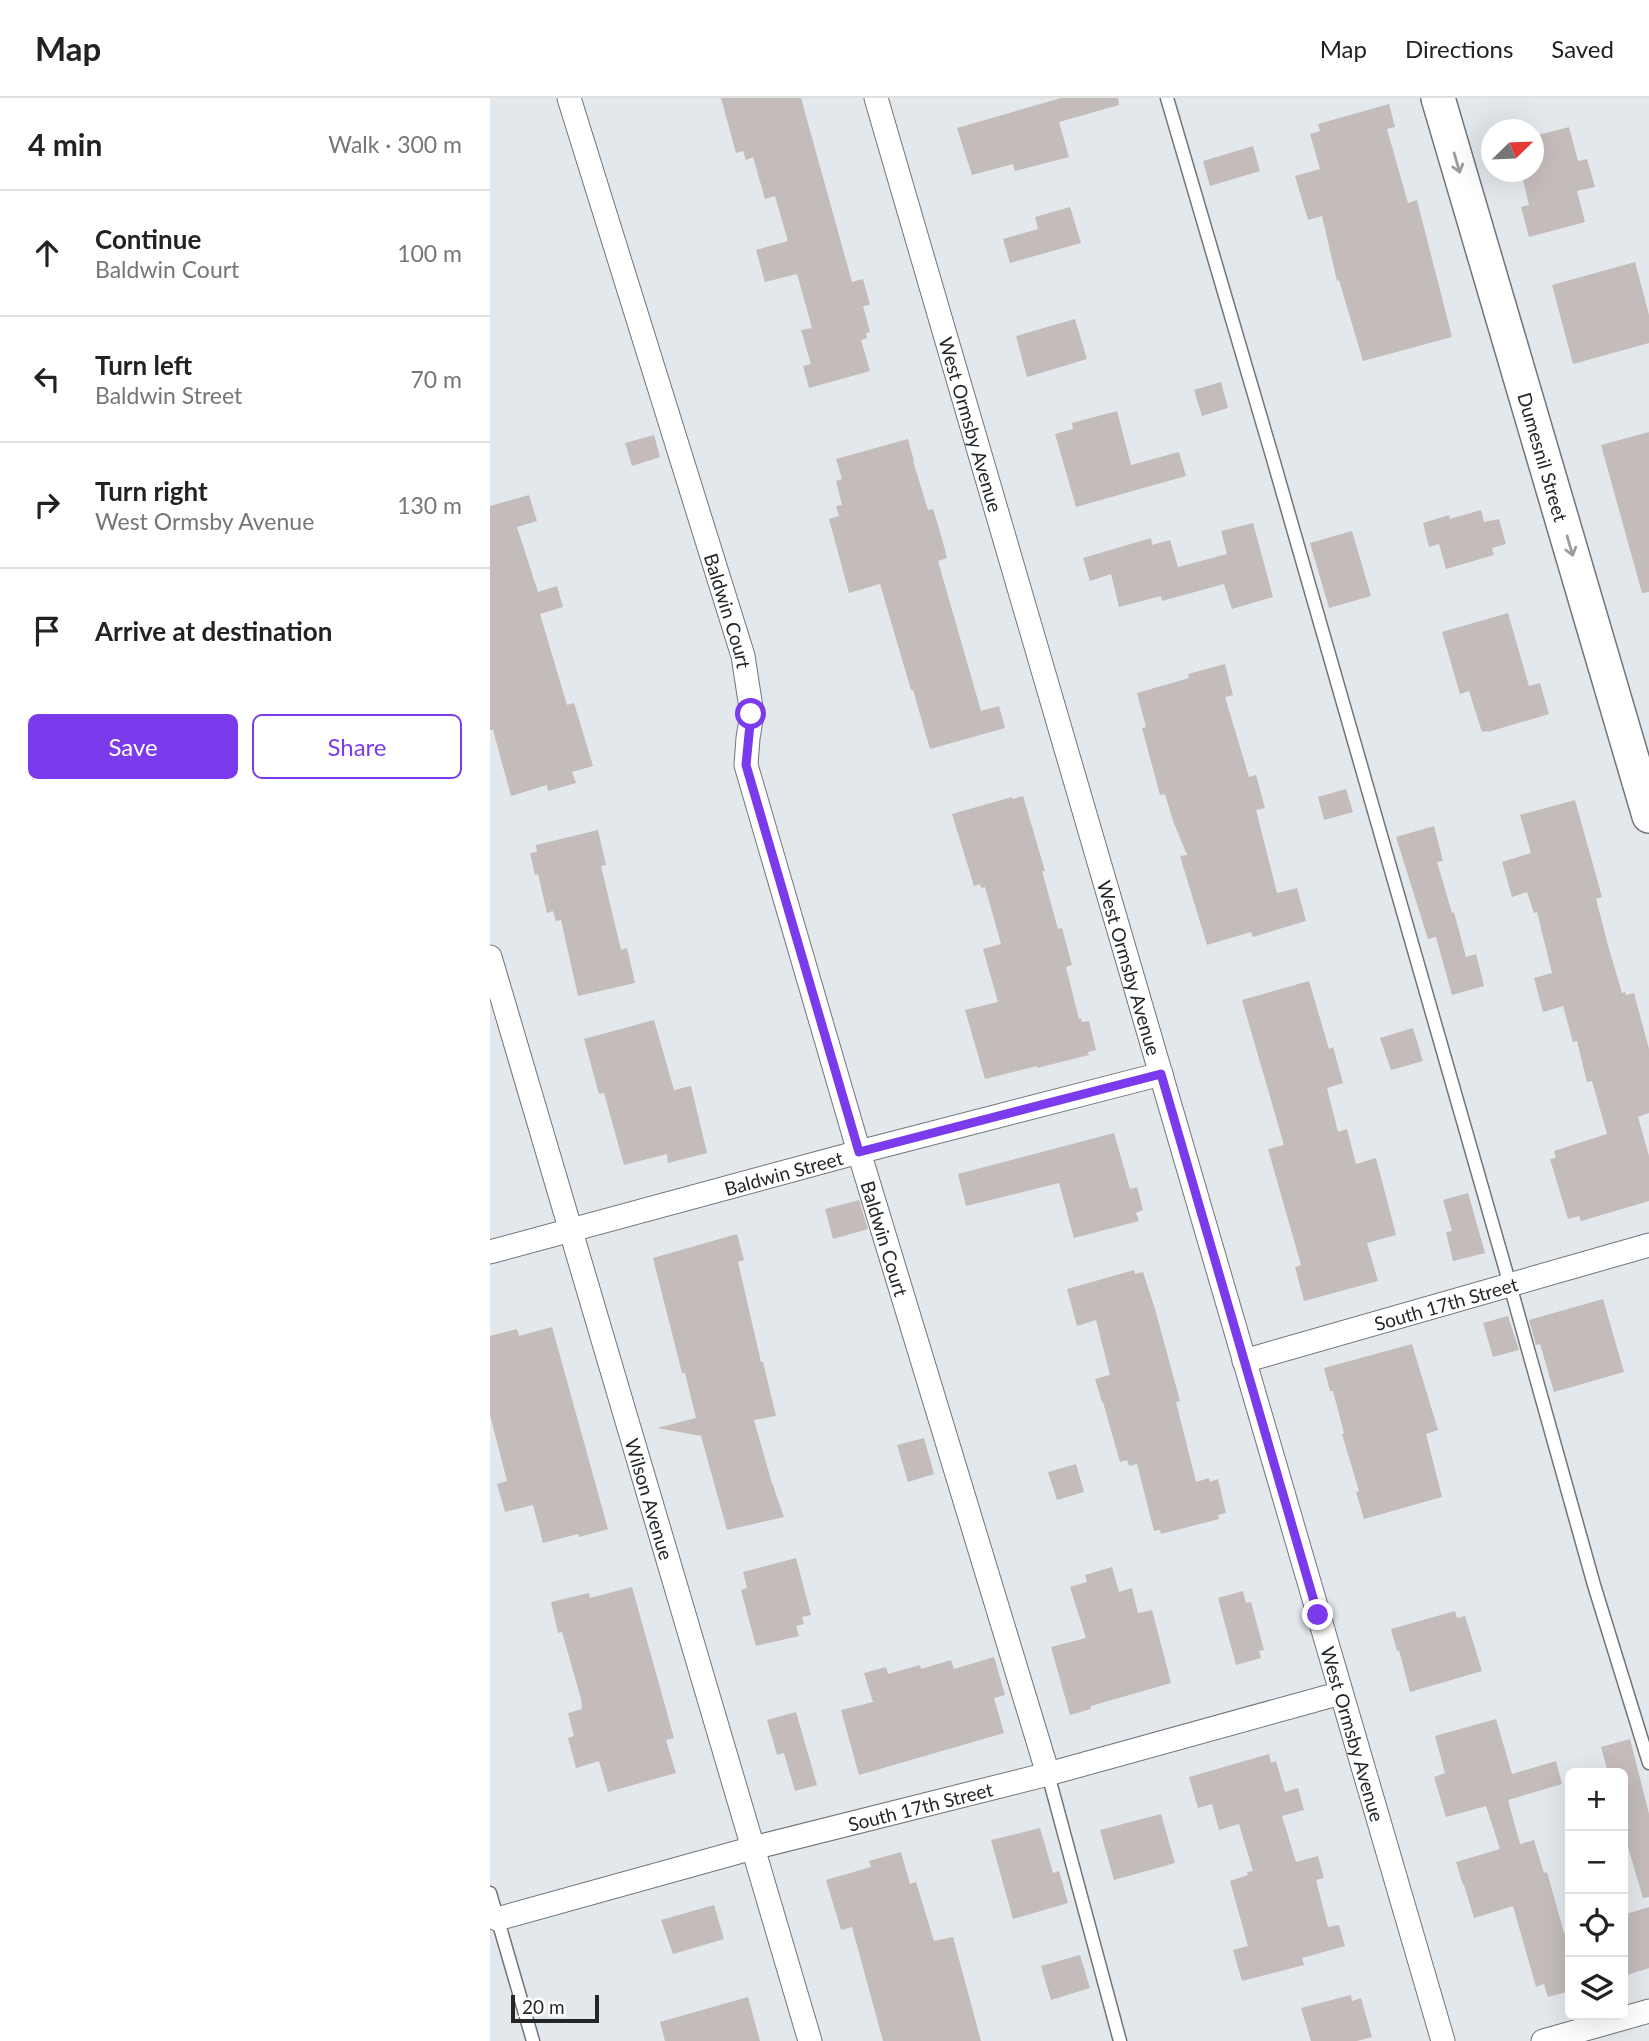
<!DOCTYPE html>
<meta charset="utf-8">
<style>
body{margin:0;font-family:Lato,sans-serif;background:#f6f6f6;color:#222}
.controls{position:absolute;right:21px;bottom:21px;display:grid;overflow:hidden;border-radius:10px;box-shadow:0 7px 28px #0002}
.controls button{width:63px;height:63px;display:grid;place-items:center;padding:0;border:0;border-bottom:2px solid #e0e0e0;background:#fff;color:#222;font:35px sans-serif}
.compass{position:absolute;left:991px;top:21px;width:63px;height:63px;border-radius:50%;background:#fff;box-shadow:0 7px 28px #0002;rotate:67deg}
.scale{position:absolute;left:21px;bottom:18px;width:88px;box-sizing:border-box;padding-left:7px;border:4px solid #242628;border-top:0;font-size:19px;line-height:24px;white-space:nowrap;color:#242628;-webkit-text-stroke:5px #fff;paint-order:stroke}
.stop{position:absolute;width:21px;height:21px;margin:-16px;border:5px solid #7c3aed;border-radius:50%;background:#fff}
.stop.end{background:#7c3aed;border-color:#fff;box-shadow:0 2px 7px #0008}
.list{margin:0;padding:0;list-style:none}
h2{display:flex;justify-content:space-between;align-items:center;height:91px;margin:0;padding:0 28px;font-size:30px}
h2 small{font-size:23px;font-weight:400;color:#767676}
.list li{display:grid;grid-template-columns:46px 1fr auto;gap:21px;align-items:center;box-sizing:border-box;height:126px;padding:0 28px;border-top:2px solid #e0e0e0}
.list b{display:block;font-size:26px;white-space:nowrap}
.list p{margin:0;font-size:23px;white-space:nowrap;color:#767676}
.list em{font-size:23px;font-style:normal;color:#767676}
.actions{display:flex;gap:14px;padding:21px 28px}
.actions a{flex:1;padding:16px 0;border:2px solid #7c3aed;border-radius:10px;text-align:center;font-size:24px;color:#7c3aed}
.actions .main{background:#7c3aed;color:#fff}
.icon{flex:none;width:38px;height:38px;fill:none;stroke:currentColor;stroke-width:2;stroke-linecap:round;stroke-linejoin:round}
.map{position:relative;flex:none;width:1159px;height:1943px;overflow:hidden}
header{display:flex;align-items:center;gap:42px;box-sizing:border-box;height:98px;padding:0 35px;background:#fff;border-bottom:2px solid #e0e0e0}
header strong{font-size:33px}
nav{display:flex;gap:38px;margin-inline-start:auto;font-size:24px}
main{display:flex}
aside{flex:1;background:#fff}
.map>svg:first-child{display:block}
.building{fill:#c3bcba}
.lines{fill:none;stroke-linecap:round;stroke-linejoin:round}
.service-casing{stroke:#717579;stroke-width:15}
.minor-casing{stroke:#717579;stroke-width:25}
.secondary-casing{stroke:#717579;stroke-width:36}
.service{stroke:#fff;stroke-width:12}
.minor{stroke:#fff;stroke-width:23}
.secondary{stroke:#fff;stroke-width:33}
.oneway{stroke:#9c9d9e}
.route{stroke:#7c3aed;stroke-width:9}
.labels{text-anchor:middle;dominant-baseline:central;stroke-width:6;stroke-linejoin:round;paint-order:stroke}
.street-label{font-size:19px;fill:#242628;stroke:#fff}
</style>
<header>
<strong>Map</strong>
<nav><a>Map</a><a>Directions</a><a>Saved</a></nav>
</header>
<main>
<aside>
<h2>4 min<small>Walk · 300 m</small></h2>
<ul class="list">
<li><svg class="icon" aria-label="ahead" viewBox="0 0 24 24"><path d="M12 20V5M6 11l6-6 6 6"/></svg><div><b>Continue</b><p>Baldwin Court</p></div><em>100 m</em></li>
<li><svg class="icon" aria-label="left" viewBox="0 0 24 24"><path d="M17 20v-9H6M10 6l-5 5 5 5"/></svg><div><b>Turn left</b><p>Baldwin Street</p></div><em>70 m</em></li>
<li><svg class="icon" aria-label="right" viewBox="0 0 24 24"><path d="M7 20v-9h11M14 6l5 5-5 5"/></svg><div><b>Turn right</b><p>West Ormsby Avenue</p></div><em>130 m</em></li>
<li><svg class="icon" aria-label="arrive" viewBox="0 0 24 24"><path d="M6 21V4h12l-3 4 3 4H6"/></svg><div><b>Arrive at destination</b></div></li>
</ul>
<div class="actions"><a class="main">Save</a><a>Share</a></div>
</aside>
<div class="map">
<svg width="1159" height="1943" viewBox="0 0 1159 1943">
<rect width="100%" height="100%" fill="#e3e8ed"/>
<g class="building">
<polygon points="231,0 311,0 362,184 373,181 380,207 373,208 380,234 376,235 377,240 371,242 380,273 319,290 313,268 321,266 311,232 322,230 307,176 275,184 266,152 298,143 285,98 275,101 263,59 256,62 253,53 246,55"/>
<polygon points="571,0 628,0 629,7 569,24 579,59 525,73 523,66 482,77 467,30"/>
<polygon points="899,6 905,29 897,31 918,105 927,102 962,239 873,263 849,182 847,183 832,118 818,122 805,78 830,71 820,36 830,33 828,26"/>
<polygon points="1079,29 1088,63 1097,61 1105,89 1087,93 1095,124 1039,139 1031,109 1039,107 1032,78 1044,75 1044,38"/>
<polygon points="763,48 770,73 720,88 713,63"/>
<polygon points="580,109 591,145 520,165 513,141 548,131 545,119"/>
<polygon points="1145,164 1159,217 1159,245 1083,266 1062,187"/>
<polygon points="585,221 597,261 537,279 526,238"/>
<polygon points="731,284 738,310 712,318 704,292"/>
<polygon points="627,313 641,367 689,354 696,378 586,409 565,336 583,331 582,325"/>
<polygon points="1159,334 1159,494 1152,495 1111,347"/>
<polygon points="164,337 170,359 142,368 135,345"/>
<polygon points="418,341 424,363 423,363 438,412 443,411 451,437 457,460 448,463 491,613 509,608 515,630 440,651 423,592 421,592 390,486 359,495 339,421 349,418 346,408 352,407 346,383 352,381 346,361"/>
<polygon points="39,397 47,423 27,429 48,494 67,488 73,509 50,516 77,607 84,605 103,668 82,674 86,685 58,693 57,687 21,698 3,632 0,632 0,408"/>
<polygon points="991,412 994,424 1009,421 1016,446 1002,450 1004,457 956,471 949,446 939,449 933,425 959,417 960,421"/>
<polygon points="763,425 783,499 742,511 734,486 672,503 671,498 629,509 621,476 600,483 593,460 661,440 662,447 680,442 688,469 737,456 731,433"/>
<polygon points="862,433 881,498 839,510 820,445"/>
<polygon points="1018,515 1039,588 1050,585 1059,616 998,634 997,633 992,634 979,593 970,596 952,534"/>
<polygon points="735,566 743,597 735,599 759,679 766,677 775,710 766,712 787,795 807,790 816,823 763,839 761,834 717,847 690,758 697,757 683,723 675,696 670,697 652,630 656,629 647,595 699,580 698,576"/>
<polygon points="856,691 863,714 834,722 828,699"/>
<polygon points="533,698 555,773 552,773 568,831 572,830 582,867 576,869 589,921 591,920 592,924 599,923 606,952 598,954 599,957 547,970 547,968 495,981 475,912 508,904 493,851 511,846 495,789 491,790 490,786 484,788 462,716 522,699 523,701"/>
<polygon points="1085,702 1112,799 1106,801 1119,851 1132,895 1135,894 1136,897 1144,895 1159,951 1159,1015 1148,1019 1159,1058 1159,1103 1091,1123 1089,1118 1078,1121 1060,1061 1066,1060 1064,1053 1117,1036 1102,983 1097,984 1087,943 1083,944 1073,908 1053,914 1044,880 1062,875 1047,814 1044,815 1037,794 1022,799 1012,764 1041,755 1030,717"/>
<polygon points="944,728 953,763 947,764 962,815 964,814 976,859 986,856 994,888 962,897 946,839 938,841 906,739"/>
<polygon points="108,732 116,767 111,768 131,852 137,850 145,885 88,898 71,822 66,823 63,813 57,815 48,776 45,777 40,755 47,754 46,747"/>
<polygon points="819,883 839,951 843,949 853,985 837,990 848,1034 857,1031 866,1066 886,1060 906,1137 877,1145 888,1183 814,1203 805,1169 811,1167 778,1051 794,1047 752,902"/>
<polygon points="164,922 184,992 201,988 217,1055 178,1065 177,1056 134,1067 114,995 109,996 94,941"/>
<polygon points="923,930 933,963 901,972 890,940"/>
<polygon points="624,1035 640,1091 647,1089 653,1112 646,1115 649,1123 584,1140 569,1085 476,1108 468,1076"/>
<polygon points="978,1095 995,1155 963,1163 956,1134 962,1133 953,1102"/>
<polygon points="369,1102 378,1131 343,1141 335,1111"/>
<polygon points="247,1136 254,1162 248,1164 271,1264 273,1264 286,1318 264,1322 281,1382 294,1419 237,1432 211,1338 167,1330 206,1320 195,1275 192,1275 163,1160"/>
<polygon points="644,1172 645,1176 653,1174 665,1211 690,1303 686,1304 706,1384 719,1380 720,1384 728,1381 736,1415 728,1417 729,1421 671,1436 670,1432 664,1433 647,1366 639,1368 637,1362 630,1364 613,1304 612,1304 605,1281 620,1277 606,1222 587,1228 577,1191"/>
<polygon points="1113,1201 1134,1274 1064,1294 1050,1246 1046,1247 1039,1222"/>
<polygon points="1018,1218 1029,1252 1003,1259 993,1225"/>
<polygon points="62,1229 118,1431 89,1439 88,1436 53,1445 43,1407 15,1414 7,1386 17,1383 0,1317 0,1238 27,1231 29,1238"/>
<polygon points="922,1246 948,1332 936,1336 952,1399 874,1421 866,1394 869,1393 852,1336 854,1335 843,1293 840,1293 834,1270"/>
<polygon points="434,1340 444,1376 418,1384 407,1347"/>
<polygon points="586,1366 594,1394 567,1402 558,1374"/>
<polygon points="306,1460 321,1517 312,1519 314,1526 306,1528 309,1538 266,1548 251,1492 257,1490 253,1474"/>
<polygon points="622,1469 629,1494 642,1490 648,1515 662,1512 681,1585 601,1608 601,1611 580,1617 561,1549 596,1540 580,1489 597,1484 595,1477"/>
<polygon points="142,1489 184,1640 176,1642 186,1675 118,1694 109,1663 86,1670 78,1640 84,1638 78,1615 92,1611 91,1601 72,1534 68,1535 61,1504 99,1495 100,1500"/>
<polygon points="753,1493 756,1505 761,1504 774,1552 769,1553 771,1560 746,1567 728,1500"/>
<polygon points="965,1513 967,1520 975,1518 992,1573 920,1594 909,1552 907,1553 901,1531"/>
<polygon points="504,1559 515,1597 504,1600 514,1635 369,1677 351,1612 383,1604 374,1575 396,1569 398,1576 430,1567 431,1571 461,1562 464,1571"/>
<polygon points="306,1614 327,1687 305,1693 294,1655 287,1657 277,1622"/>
<polygon points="1006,1621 1022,1676 1066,1663 1072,1686 1018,1702 1030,1746 1044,1742 1054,1775 1057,1774 1074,1835 1080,1833 1080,1893 1058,1899 1054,1886 1046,1889 1023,1808 984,1820 974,1787 973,1787 966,1764 1010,1751 996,1708 956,1719 944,1679 955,1675 945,1638"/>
<polygon points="1140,1641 1159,1716 1159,1799 1153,1800 1133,1732 1133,1675 1118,1675 1111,1649"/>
<polygon points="779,1656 781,1665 786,1663 795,1694 808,1690 814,1712 792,1718 806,1764 828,1758 834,1780 826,1782 838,1829 849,1827 855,1848 812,1860 814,1867 752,1883 743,1852 758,1848 740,1783 758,1777 757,1774 763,1773 749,1726 729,1732 722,1706 708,1710 699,1679"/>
<polygon points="671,1716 685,1765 624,1782 610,1732"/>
<polygon points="550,1730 563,1775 569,1773 578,1805 523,1821 501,1742"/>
<polygon points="411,1754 420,1786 426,1784 444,1843 463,1839 491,1943 393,1943 362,1829 351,1832 336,1782 381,1769 379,1763"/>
<polygon points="224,1807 234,1841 183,1856 171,1822"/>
<polygon points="1159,1809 1159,1870 1137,1877 1133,1861 1133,1817"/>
<polygon points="590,1857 600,1890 561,1902 551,1868"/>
<polygon points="861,1897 862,1903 871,1900 882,1939 867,1943 821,1943 811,1910"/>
<polygon points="258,1899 270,1943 175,1943 170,1924"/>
</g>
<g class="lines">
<defs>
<g id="service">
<polyline points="677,0 783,361 1020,1187 1104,1487 1159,1665"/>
<polyline points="558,1676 630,1943"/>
<polyline points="0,1795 43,1943"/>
</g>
<g id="minor">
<path id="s1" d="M79,0l174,558 9,58 -4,24 -2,27 113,387 189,622"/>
<path id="s2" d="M386,0l567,1943"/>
<path id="s3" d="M0,859l320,1084"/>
<path id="s4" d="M0,1154l369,-100 302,-78"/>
<path id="s5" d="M754,1263l405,-116"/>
<path id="s6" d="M7,1821l256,-71 295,-74 293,-81"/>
<polyline points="1053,1943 1159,1913"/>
</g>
<g id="secondary">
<path id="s7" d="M948,0l211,718"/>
</g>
</defs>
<use href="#service" class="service-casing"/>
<use href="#minor" class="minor-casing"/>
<use href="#secondary" class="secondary-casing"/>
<use href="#service" class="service"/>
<use href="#minor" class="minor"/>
<use href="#secondary" class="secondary"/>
</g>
<defs><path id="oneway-shaft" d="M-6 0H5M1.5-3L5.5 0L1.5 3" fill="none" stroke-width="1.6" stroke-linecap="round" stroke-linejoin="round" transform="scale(1.75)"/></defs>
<g class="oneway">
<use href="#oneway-shaft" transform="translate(967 65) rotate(74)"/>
<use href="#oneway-shaft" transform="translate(1080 448) rotate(74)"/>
</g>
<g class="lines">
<polyline class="route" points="261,616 256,667 369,1054 671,976 828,1517"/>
</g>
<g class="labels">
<g class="street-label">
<text stroke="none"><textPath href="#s2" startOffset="340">West Ormsby Avenue</textPath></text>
<text stroke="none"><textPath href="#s7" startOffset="374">Dumesnil Street</textPath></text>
<text stroke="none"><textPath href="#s1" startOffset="537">Baldwin Court</textPath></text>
<text stroke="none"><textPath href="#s2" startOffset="906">West Ormsby Avenue</textPath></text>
<text stroke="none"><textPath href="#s4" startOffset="304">Baldwin Street</textPath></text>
<text stroke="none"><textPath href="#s1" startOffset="1188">Baldwin Court</textPath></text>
<text stroke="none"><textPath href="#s5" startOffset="210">South 17th Street</textPath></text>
<text stroke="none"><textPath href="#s3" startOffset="565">Wilson Avenue</textPath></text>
<text stroke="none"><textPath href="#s2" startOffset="1704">West Ormsby Avenue</textPath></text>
<text stroke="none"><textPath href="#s6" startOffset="438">South 17th Street</textPath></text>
</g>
</g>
</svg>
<div class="controls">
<button>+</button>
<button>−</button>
<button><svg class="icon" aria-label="locate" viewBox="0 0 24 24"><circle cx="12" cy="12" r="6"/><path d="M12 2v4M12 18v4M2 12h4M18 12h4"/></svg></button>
<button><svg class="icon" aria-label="layers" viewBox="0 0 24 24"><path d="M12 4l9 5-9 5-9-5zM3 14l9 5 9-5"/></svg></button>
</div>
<svg class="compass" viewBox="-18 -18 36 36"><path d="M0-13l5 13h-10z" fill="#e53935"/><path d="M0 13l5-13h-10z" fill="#767676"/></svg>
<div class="scale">20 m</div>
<div class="stop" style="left:261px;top:616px"></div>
<div class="stop end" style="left:828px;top:1517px"></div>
</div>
</main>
